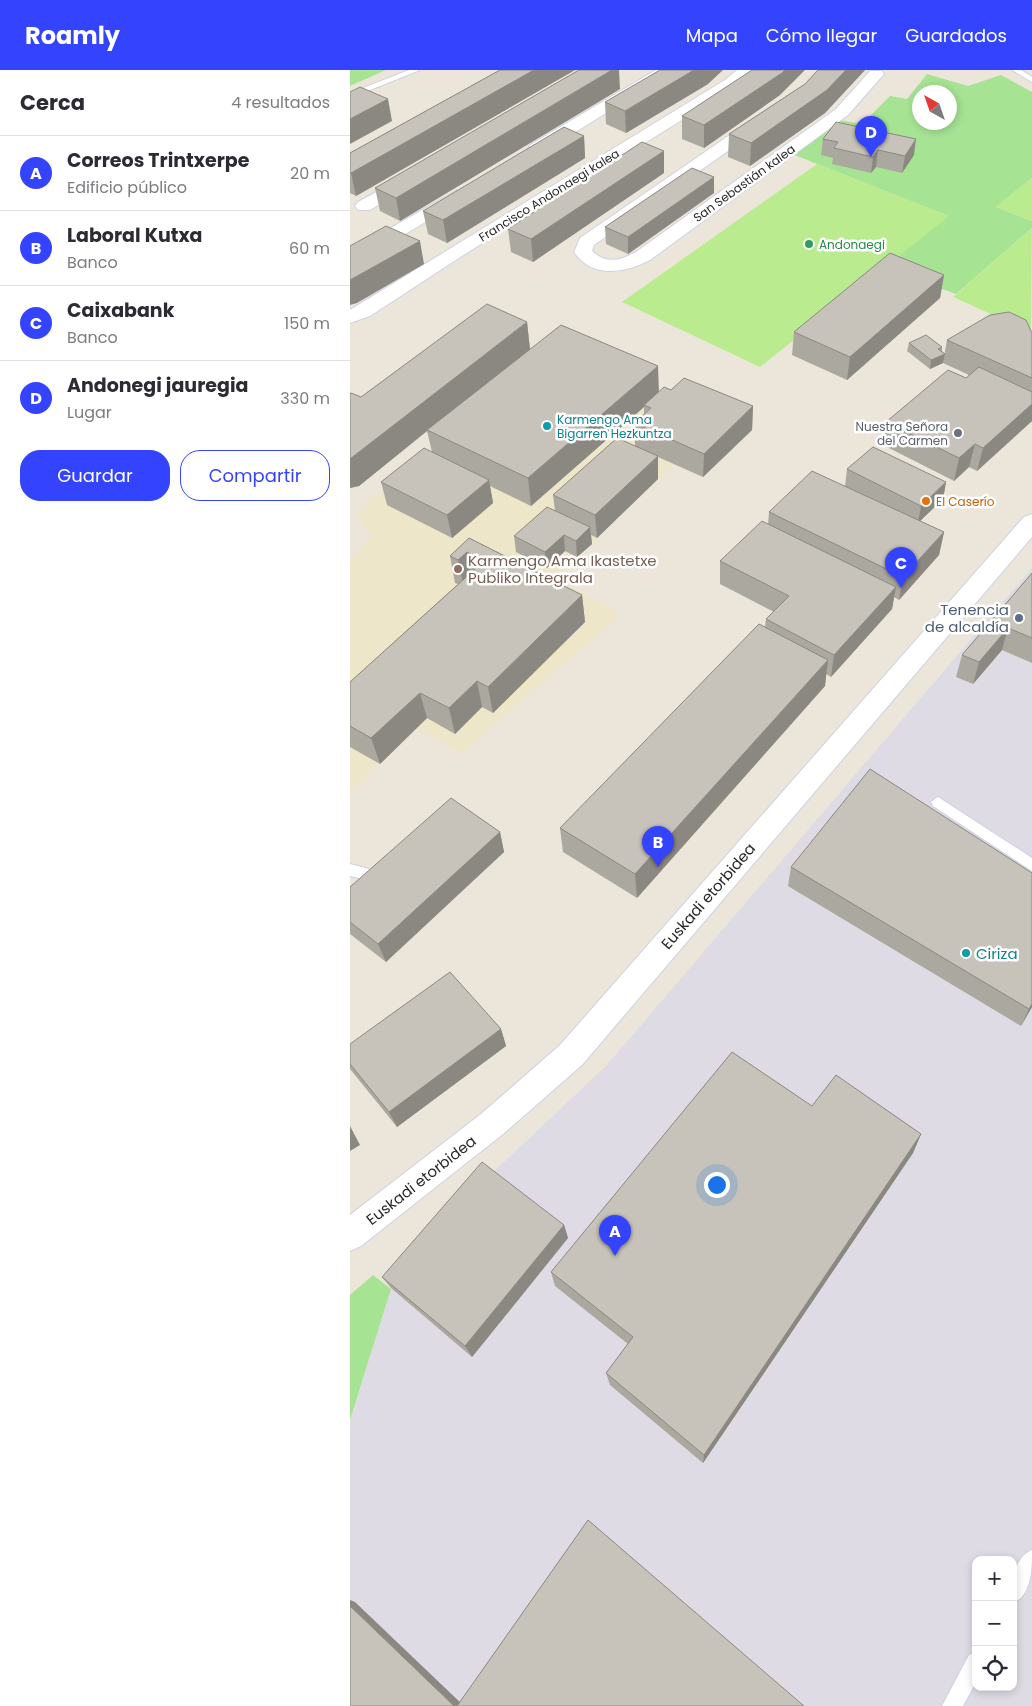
<!DOCTYPE html>
<html lang="es">
<meta charset="utf-8">
<style>
body{margin:0;font-family:Poppins,sans-serif;background:#f7f7f7;color:#2b2b33}
.controls{position:absolute;right:15px;bottom:15px;display:grid;overflow:hidden;border-radius:10px;box-shadow:0 2px 8px #0003}
.controls button{width:45px;height:45px;display:grid;place-items:center;padding:0;border:0;border-bottom:1px solid #e1e1e2;background:#fff;color:#2b2b33;font:25px sans-serif}
.compass{position:absolute;left:562px;top:15px;width:45px;height:45px;border-radius:50%;background:#fff;box-shadow:0 2px 8px #0003;rotate:320deg}
.you{position:absolute;left:366px;top:1114px;width:18px;height:18px;margin:-12px;border:4px solid #fff;border-radius:50%;background:#1a73e8;box-shadow:0 0 0 8px #1a73e833}
.badge{display:grid;place-items:center;width:32px;height:32px;border-radius:50%;background:#3443fe;color:#fff;font-size:16px;font-weight:700}
.pin{position:absolute;translate:-50% -41px;filter:drop-shadow(0 1px 2px #0008)}
.pin::after{content:'';position:absolute;top:26px;width:18px;height:15px;background:inherit;clip-path:polygon(0 0,100% 0,50% 100%)}
.list{margin:0;padding:0;list-style:none}
h2{display:flex;justify-content:space-between;align-items:center;height:65px;margin:0;padding:0 20px;font-size:21px}
h2 small{font-size:16px;font-weight:400;color:#7c7c81}
.list li{display:grid;grid-template-columns:32px 1fr auto;gap:15px;align-items:center;box-sizing:border-box;height:75px;padding:0 20px;border-top:1px solid #e1e1e2}
.list b{display:block;font-size:19px;white-space:nowrap}
.list p{margin:0;font-size:16px;white-space:nowrap;color:#7c7c81}
.list em{font-size:16px;font-style:normal;color:#7c7c81}
.actions{display:flex;gap:10px;padding:15px 20px}
.actions a{flex:1;padding:11px 0;border:1px solid #3443fe;border-radius:20px;text-align:center;font-size:18px;color:#3443fe}
.actions .main{background:#3443fe;color:#fff}
.icon{flex:none;width:28px;height:28px;fill:none;stroke:currentColor;stroke-width:2;stroke-linecap:round;stroke-linejoin:round}
.map{position:relative;flex:none;width:682px;height:1636px;overflow:hidden}
header{display:flex;align-items:center;gap:30px;box-sizing:border-box;height:70px;padding:0 25px;background:#3443fe;color:#fff}
header strong{font-size:24px}
nav{display:flex;gap:28px;margin-inline-start:auto;font-size:18px}
main{display:flex}
aside{flex:1;background:#fff}
.map>svg:first-child{display:block}
.industrial{fill:#dedbe4;fill-rule:evenodd}
.education{fill:#eee6c8}
.green{fill:#a6e494;fill-rule:evenodd}
.pitch{fill:#baec8f}
.lines{fill:none;stroke-linecap:round;stroke-linejoin:round}
.service-casing{stroke:#cfd0e2;stroke-width:2}
.minor-casing{stroke:#cfd0e2;stroke-width:2}
.service{fill:#fff;fill-rule:evenodd}
.minor{fill:#fff;fill-rule:evenodd}
.wall{fill:#aba8a0}
.shaded-wall{fill:#8b8882}
.building{fill:#c7c3ba;stroke:#8b8882}
.leisure-dot{fill:#2e9e5b;stroke:#fff;stroke-width:2}
.culture-dot{fill:#0f9aa8;stroke:#fff;stroke-width:2}
.worship-dot{fill:#6b7280;stroke:#fff;stroke-width:2}
.food-dot{fill:#e8710a;stroke:#fff;stroke-width:2}
.education-dot{fill:#8d6e63;stroke:#fff;stroke-width:2}
.service-dot{fill:#5c6f8a;stroke:#fff;stroke-width:2}
.labels{text-anchor:middle;dominant-baseline:central;stroke-width:5;stroke-linejoin:round;paint-order:stroke}
.far-street-label{font-size:12px;fill:#292929;stroke:#fff}
.far-leisure-label{font-size:12px;fill:#27864d;stroke:#fff;text-anchor:start}
.far-culture-label{font-size:12px;fill:#0d838f;stroke:#fff;text-anchor:start}
.far-worship-label{font-size:12px;fill:#5b616d;stroke:#fff;text-anchor:end}
.far-food-label{font-size:12px;fill:#c56008;stroke:#fff;text-anchor:start}
.education-label{font-size:15px;fill:#785e54;stroke:#fff;text-anchor:start}
.service-label{font-size:15px;fill:#4e5e75;stroke:#fff;text-anchor:end}
.street-label{font-size:15px;fill:#292929;stroke:#fff}
.culture-label{font-size:15px;fill:#0d838f;stroke:#fff;text-anchor:start}
</style>
<header>
<strong>Roamly</strong>
<nav><a>Mapa</a><a>Cómo llegar</a><a>Guardados</a></nav>
</header>
<main>
<aside>
<h2>Cerca<small>4 resultados</small></h2>
<ul class="list">
<li><span class="badge">A</span><div><b>Correos Trintxerpe</b><p>Edificio público</p></div><em>20 m</em></li>
<li><span class="badge">B</span><div><b>Laboral Kutxa</b><p>Banco</p></div><em>60 m</em></li>
<li><span class="badge">C</span><div><b>Caixabank</b><p>Banco</p></div><em>150 m</em></li>
<li><span class="badge">D</span><div><b>Andonegi jauregia</b><p>Lugar</p></div><em>330 m</em></li>
</ul>
<div class="actions"><a class="main">Guardar</a><a>Compartir</a></div>
</aside>
<div class="map">
<svg width="682" height="1636" viewBox="0 0 682 1636">
<rect width="100%" height="100%" fill="#ece6da"/>
<path class="industrial" d="M682,498v1138h-682v-286l41,-131 97,-112 118,-111zM626,1490h37v127h-37z"/>
<polygon class="education" points="209,278 402,360 353,407 324,394 206,508 271,545 112,683 67,658 0,721 0,489 23,468 6,443"/>
<g class="green">
<polygon points="0,0 36,0 0,16"/>
<path d="M577,4l41,12 33,-11 31,17v86l-36,29 36,14v7l-76,66 -19,-7 -59,-15 70,-56 -161,-64 46,-33 29,5 28,-28 17,3zM570,22h30v30h-30z"/>
<polygon points="23,1205 41,1219 0,1350 0,1225"/>
</g>
<g class="pitch">
<polygon points="467,94 599,146 410,297 272,232"/>
<polygon points="682,108 682,151 646,137"/>
<polygon points="682,158 681,262 603,227"/>
</g>
<g class="lines">
<defs>
<g id="service">
<polygon points="59,0 70,0 0,28 0,23"/>
<polygon points="662,0 671,0 682,7 682,12"/>
<polygon points="588,727 682,788 682,801 583,736 581,732"/>
<polygon points="0,794 19,799 21,803 19,807 14,809 0,806"/>
<path d="M682,1480c0,18 0,45 -19,53 0,-18 -1,-45 19,-53z"/>
<polygon points="626,1582 626,1612 613,1636 592,1636 619,1585"/>
</g>
<g id="minor">
<polygon points="306,0 325,0 192,83 180,83 178,79 180,75"/>
<polygon points="387,0 404,0 387,16 115,184 20,246 0,253 0,240 375,10"/>
<path d="M520,1h12l2,3 -36,41 -198,145c-25,13 -58,19 -76,-8l6,-14 173,-119h12l2,3 -2,3 -171,120 -2,6c15,14 29,9 44,1l200,-143z"/>
<polygon points="60,104 66,105 69,109 66,113 20,140 8,140 5,136 8,132"/>
<polygon points="106,121 112,122 115,126 112,130 7,193 0,195 0,181"/>
<polygon points="682,444 682,467 232,995 153,1064 11,1176 0,1181 0,1145 131,1044 210,975 674,447"/>
</g>
</defs>
<use href="#service" class="service-casing"/>
<use href="#minor" class="minor-casing"/>
<use href="#service" class="service"/>
<use href="#minor" class="minor"/>
</g>
<g class="wall">
<polygon points="150,0 225,0 6,126 0,123 0,83"/>
<polygon points="468,0 515,0 475,43 400,96 378,87 379,64 455,14"/>
<polygon points="358,14 276,63 256,54 255,32"/>
<polygon points="270,19 50,151 30,141 25,118"/>
<polygon points="430,25 354,78 332,69 332,46"/>
<polygon points="234,66 235,88 97,173 78,164 73,141"/>
<polygon points="473,69 564,85 552,103 526,97 521,103 482,94 483,88 471,85"/>
<polygon points="314,103 183,192 161,182 158,159"/>
<polygon points="364,123 278,184 256,174 255,157"/>
<polygon points="594,205 590,228 497,310 442,285 444,262"/>
<polygon points="177,252 180,279 309,322 321,320 403,336 402,360 353,407 308,387 308,409 247,468 241,465 242,474 227,487 215,481 197,498 166,482 164,466 205,441 203,425 285,376 284,353 294,344 294,337 181,436 140,416 143,433 102,468 37,435 31,412 82,382 77,361 9,416 0,418 0,324 11,327"/>
<polygon points="682,263 682,351 627,401 619,397 604,411 533,375 536,352 616,308 619,305 593,293 597,270"/>
<polygon points="559,273 592,277 592,282 595,284 593,293 580,299 557,281"/>
<polygon points="497,399 596,412 593,429 570,451 594,462 589,485 549,530 544,527 542,539 481,607 476,604 475,616 287,828 213,782 210,758 415,557 416,549 424,542 370,514 370,491 418,454 419,442 495,416"/>
<polygon points="119,468 232,525 235,552 143,643 132,637 105,664 77,648 30,694 0,677 0,612 108,514 105,513 100,486"/>
<polygon points="682,503 682,593 652,580 623,614 606,607 612,585"/>
<polygon points="150,762 154,782 36,892 0,864 0,817"/>
<polygon points="441,797 682,803 682,937 671,956 438,816"/>
<polygon points="151,959 156,976 47,1057 0,999 0,974"/>
<polygon points="462,1036 571,1064 563,1083 353,1393 260,1315 256,1303 278,1274 205,1216 201,1202"/>
<polygon points="214,1155 218,1168 122,1287 41,1218 32,1207"/>
</g>
<g class="shaded-wall">
<polygon points="184,0 225,0 6,126 1,103"/>
<polygon points="262,0 269,0 270,19 50,151 46,128"/>
<polygon points="344,0 373,0 358,14 276,63 275,41"/>
<polygon points="435,0 455,0 430,25 354,78 354,55"/>
<polygon points="496,0 515,0 475,43 400,96 401,73"/>
<polygon points="38,29 42,51 0,74 0,49"/>
<polygon points="234,66 235,88 97,173 93,150"/>
<polygon points="566,69 564,85 552,103 555,86"/>
<polygon points="528,80 526,97 521,103 523,87"/>
<polygon points="314,81 314,103 183,192 181,169"/>
<polygon points="364,107 364,123 278,184 278,167"/>
<polygon points="70,171 74,194 7,233 0,235 0,210"/>
<polygon points="594,205 590,228 497,310 500,287"/>
<polygon points="177,252 180,280 77,360 77,361 9,416 0,418 0,389"/>
<polygon points="595,284 593,293 580,299 581,290"/>
<polygon points="308,296 309,324 294,335 294,337 181,436 178,408"/>
<polygon points="682,334 682,351 627,401 633,378"/>
<polygon points="403,336 402,360 353,407 354,384"/>
<polygon points="625,374 619,397 604,411 609,388"/>
<polygon points="308,386 308,409 247,468 245,445"/>
<polygon points="139,410 143,433 102,468 97,445"/>
<polygon points="596,412 593,429 568,453 571,436"/>
<polygon points="240,457 242,474 227,487 226,471"/>
<polygon points="594,462 589,485 549,530 553,507"/>
<polygon points="214,465 215,481 197,498 195,482"/>
<polygon points="117,482 122,509 114,517 108,490"/>
<polygon points="546,517 542,539 481,607 484,585"/>
<polygon points="232,525 235,552 143,643 138,617"/>
<polygon points="658,558 652,580 623,614 629,592"/>
<polygon points="478,590 475,616 287,828 285,804"/>
<polygon points="127,611 132,637 105,664 99,638"/>
<polygon points="70,623 77,648 30,694 21,668"/>
<polygon points="150,762 154,782 36,892 28,874"/>
<polygon points="682,934 682,937 671,956 679,939"/>
<polygon points="151,959 156,976 47,1057 39,1042"/>
<polygon points="0,1056 10,1075 0,1081"/>
<polygon points="571,1064 563,1083 353,1393 354,1385"/>
<polygon points="214,1155 218,1168 122,1287 115,1276"/>
<polygon points="0,1530 5,1532 114,1636 104,1636 0,1536"/>
</g>
<g class="building">
<polygon points="150,0 184,0 1,103 0,102 0,83"/>
<polygon points="229,0 262,0 46,128 25,118"/>
<polygon points="310,0 344,0 275,41 255,32"/>
<polygon points="402,0 435,0 432,3 354,55 332,46"/>
<polygon points="468,0 496,0 477,20 401,73 379,64 455,14"/>
<polygon points="10,17 38,29 0,49 0,22"/>
<polygon points="486,52 566,69 555,86 528,80 523,87 484,78 488,72 473,69"/>
<polygon points="214,57 234,66 93,150 73,141"/>
<polygon points="292,72 314,81 181,169 158,159"/>
<polygon points="342,98 364,107 278,167 255,157"/>
<polygon points="36,156 70,171 0,210 0,176"/>
<polygon points="540,183 594,205 500,287 444,262"/>
<polygon points="137,234 177,252 0,389 0,324 1,323 11,327"/>
<polygon points="659,242 676,250 682,263 682,308 597,270 640,245"/>
<polygon points="211,255 308,296 178,408 77,360"/>
<polygon points="576,265 592,277 588,279 595,284 581,290 559,273"/>
<polygon points="629,297 682,322 682,334 633,378 625,374 609,388 536,352 598,300 616,308"/>
<polygon points="334,308 403,336 354,384 284,353 301,338 294,335 314,317 321,320"/>
<polygon points="267,368 308,386 245,445 203,425"/>
<polygon points="523,377 596,412 571,436 497,399"/>
<polygon points="74,378 139,410 97,445 31,412"/>
<polygon points="462,401 594,462 553,507 419,442"/>
<polygon points="197,437 240,457 226,471 214,465 195,482 164,466"/>
<polygon points="412,451 546,517 484,585 416,549 439,526 370,491"/>
<polygon points="119,468 232,525 138,617 127,611 99,638 70,623 21,668 0,656 0,612 134,491 117,482 108,490 100,486"/>
<polygon points="682,503 682,568 658,558 629,592 612,585"/>
<polygon points="409,554 478,590 285,804 210,758"/>
<polygon points="520,699 682,803 682,934 679,939 441,797"/>
<polygon points="101,728 150,762 28,874 0,852 0,817"/>
<polygon points="100,902 151,959 39,1042 0,994 0,974"/>
<polygon points="382,982 462,1036 486,1005 571,1064 354,1385 256,1303 283,1267 201,1202"/>
<polygon points="132,1092 214,1155 115,1276 32,1207"/>
<polygon points="238,1450 454,1636 107,1636"/>
<polygon points="0,1536 104,1636 0,1636"/>
</g>
<circle class="leisure-dot" cx="459" cy="174" r="5"/>
<g class="culture-dot">
<circle cx="197" cy="356" r="5"/>
<circle cx="616" cy="883" r="5"/>
</g>
<circle class="worship-dot" cx="608" cy="363" r="5"/>
<circle class="food-dot" cx="576" cy="431" r="5"/>
<circle class="education-dot" cx="108" cy="499" r="5"/>
<circle class="service-dot" cx="669" cy="548" r="5"/>
<g class="labels">
<g class="far-street-label">
<text transform="translate(394 113) rotate(-36)">San Sebastián kalea</text>
<text transform="translate(199 125) rotate(-32)">Francisco Andonaegi kalea</text>
</g>
<g class="far-leisure-label">
<text x="469" y="174">Andonaegi</text>
</g>
<g class="far-culture-label">
<text x="207" y="349">Karmengo Ama<tspan x="207" dy="14">Bigarren Hezkuntza</tspan></text>
</g>
<g class="far-worship-label">
<text x="598" y="356">Nuestra Señora<tspan x="598" dy="14">del Carmen</tspan></text>
</g>
<g class="far-food-label">
<text x="586" y="431">El Caserío</text>
</g>
<g class="education-label">
<text x="118" y="490">Karmengo Ama Ikastetxe<tspan x="118" dy="17">Publiko Integrala</tspan></text>
</g>
<g class="service-label">
<text x="659" y="539">Tenencia<tspan x="659" dy="17">de alcaldía</tspan></text>
</g>
<g class="street-label">
<text transform="translate(358 826) rotate(-49)">Euskadi etorbidea</text>
<text transform="translate(71 1110) rotate(-38)">Euskadi etorbidea</text>
</g>
<g class="culture-label">
<text x="626" y="883">Ciriza</text>
</g>
</g>
</svg>
<div class="controls">
<button>+</button>
<button>−</button>
<button><svg class="icon" aria-label="locate" viewBox="0 0 24 24"><circle cx="12" cy="12" r="6"/><path d="M12 2v4M12 18v4M2 12h4M18 12h4"/></svg></button>
</div>
<svg class="compass" viewBox="-18 -18 36 36"><path d="M0-13l5 13h-10z" fill="#e53935"/><path d="M0 13l5-13h-10z" fill="#7c7c81"/></svg>
<div class="you"></div>
<div class="pin badge" style="left:265px;top:1186px">A</div>
<div class="pin badge" style="left:308px;top:797px">B</div>
<div class="pin badge" style="left:551px;top:518px">C</div>
<div class="pin badge" style="left:521px;top:87px">D</div>
</div>
</main>
